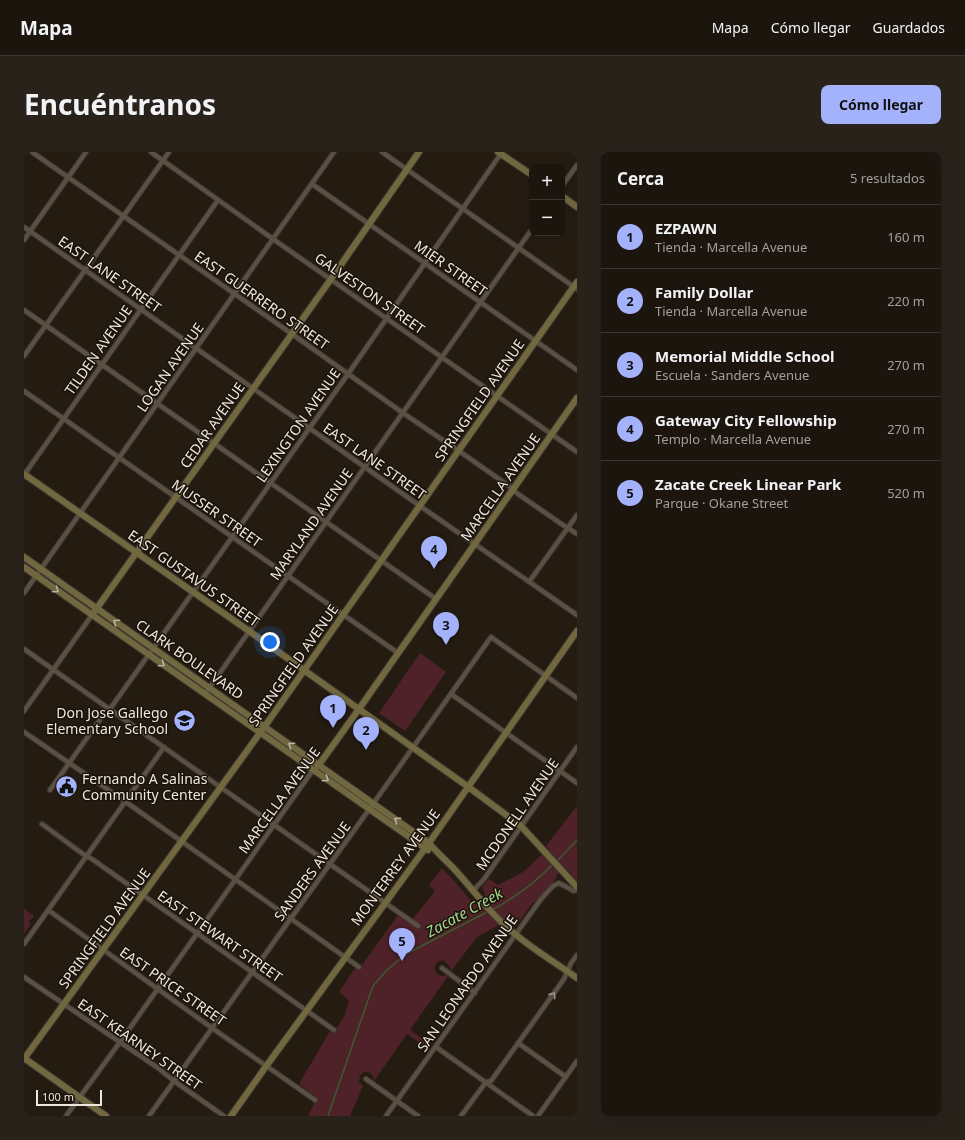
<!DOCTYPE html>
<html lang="es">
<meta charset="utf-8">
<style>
body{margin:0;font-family:"Noto Sans",sans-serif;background:#29221b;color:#f1f3f6}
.controls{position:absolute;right:12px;top:12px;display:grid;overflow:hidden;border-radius:8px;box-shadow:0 4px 16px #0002}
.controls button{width:36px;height:36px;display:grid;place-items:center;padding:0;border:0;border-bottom:1px solid #3a342e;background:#1c150d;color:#f1f3f6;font:20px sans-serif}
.scale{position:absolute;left:12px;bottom:10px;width:66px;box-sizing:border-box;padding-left:4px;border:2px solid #ede7e0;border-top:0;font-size:11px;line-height:14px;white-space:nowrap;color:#ede7e0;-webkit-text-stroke:3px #1b1309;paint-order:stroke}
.you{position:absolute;left:246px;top:490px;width:14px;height:14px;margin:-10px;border:3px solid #fff;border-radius:50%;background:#1a73e8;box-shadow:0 0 0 6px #1a73e833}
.badge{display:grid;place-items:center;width:26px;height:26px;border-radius:50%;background:#a4b2fc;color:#111;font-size:13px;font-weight:700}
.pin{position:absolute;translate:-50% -33px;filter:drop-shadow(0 1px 2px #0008)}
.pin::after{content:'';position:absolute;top:21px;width:14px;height:12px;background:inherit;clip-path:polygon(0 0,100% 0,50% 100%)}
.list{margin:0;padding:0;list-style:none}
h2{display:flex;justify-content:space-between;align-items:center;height:52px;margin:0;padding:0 16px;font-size:17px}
h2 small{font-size:13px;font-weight:400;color:#a09f9d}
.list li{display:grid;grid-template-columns:26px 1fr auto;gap:12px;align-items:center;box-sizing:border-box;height:64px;padding:0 16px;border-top:1px solid #3a342e}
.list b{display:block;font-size:15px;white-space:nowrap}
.list p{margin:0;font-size:13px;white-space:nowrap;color:#a09f9d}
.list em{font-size:13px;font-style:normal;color:#a09f9d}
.map{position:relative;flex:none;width:553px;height:964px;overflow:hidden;border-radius:8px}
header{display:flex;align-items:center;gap:24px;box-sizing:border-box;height:56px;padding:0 20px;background:#1c150d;border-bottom:1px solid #3a342e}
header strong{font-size:19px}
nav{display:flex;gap:22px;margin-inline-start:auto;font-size:14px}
.intro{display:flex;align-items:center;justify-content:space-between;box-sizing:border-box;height:96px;padding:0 24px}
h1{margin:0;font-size:28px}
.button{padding:10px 18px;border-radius:8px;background:#a4b2fc;color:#111;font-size:14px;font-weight:700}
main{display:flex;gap:24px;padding:0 24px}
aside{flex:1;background:#1c150d;border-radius:8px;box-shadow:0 4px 16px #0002}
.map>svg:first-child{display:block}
.green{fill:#4f222a}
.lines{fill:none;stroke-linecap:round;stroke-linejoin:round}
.stream{stroke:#3d5a31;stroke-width:1.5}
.street-casing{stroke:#3f3832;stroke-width:6}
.secondary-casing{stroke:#3f3832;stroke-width:8}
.street{stroke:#5a5044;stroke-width:4}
.secondary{stroke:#716840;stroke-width:6}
.oneway{stroke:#bbb4a0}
.oneway2{stroke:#9c948a}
.labels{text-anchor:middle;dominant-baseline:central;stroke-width:3;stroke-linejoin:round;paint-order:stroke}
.street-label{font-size:14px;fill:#ede7e0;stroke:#1b1309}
.poi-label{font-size:14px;fill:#ede7e0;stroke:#1b1309;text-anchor:end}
.water-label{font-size:15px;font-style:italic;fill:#a5d592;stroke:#1b1309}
</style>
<header>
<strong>Mapa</strong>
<nav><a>Mapa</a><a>Cómo llegar</a><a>Guardados</a></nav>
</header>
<div class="intro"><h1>Encuéntranos</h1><a class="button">Cómo llegar</a></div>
<main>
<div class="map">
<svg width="553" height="964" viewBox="0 0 553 964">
<rect width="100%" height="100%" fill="#251c11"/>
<g class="green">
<polygon points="396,501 422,520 381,579 355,561"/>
<path d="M553,654v75l-12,-14 -6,6 -8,13 -19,18 -15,21 -6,-3 -4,-4 -12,9 -18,10 -26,34c-3,-10 -12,-16 -17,-3l3,6c4,3 7,1 11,2l-38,54 21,15 -2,4 -22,-15 -33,47 -1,-5 -4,-4h-5l-4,3 -1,7 4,4 -13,30h-42l9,-18 -18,-14 31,-53 3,2 11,-16 5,-16 -10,-9 16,-24 7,-3 36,-50 19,13 2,-3 -6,-6 22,-28 -6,-6 13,-17 14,15 16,19 13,-7 -3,-8 7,-8 9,6 25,-13 25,-23 -2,-3z"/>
<polygon points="0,757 10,764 5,770 7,772 0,782"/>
</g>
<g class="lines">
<g class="stream">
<polyline points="532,710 553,688"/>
<path d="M468,758c22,-12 44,-28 61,-46"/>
<polyline points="304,964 344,848 349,834 363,818 382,802 465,759"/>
</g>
<defs>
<g id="street">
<polyline points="8,0 268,182 379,261 435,299 485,334 494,342 539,373 553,382"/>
<polyline points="127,0 249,87 553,300"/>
<polyline points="358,0 553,137"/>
<polyline points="288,32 553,218"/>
<polyline points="538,34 553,13"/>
<polyline points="0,75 396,354 553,463"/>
<polyline points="0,88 62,0"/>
<polyline points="0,158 412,447"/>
<polyline points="0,204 145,0"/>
<polyline points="0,239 374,501"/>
<polyline points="0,323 194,48"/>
<polyline points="505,430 553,363"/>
<polyline points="0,441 310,0"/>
<polyline points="0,497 394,774"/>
<polyline points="181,542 508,77"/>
<polyline points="427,542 553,631"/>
<polyline points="86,557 324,222 478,0"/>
<polyline points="0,559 68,463"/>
<polyline points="0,580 102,650 335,815"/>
<polyline points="26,638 80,562"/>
<polyline points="18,672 59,702 68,707 310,878"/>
<polyline points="449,739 460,727 553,595"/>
<polyline points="24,758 188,876 291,948"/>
<polyline points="0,792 140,595"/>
<polyline points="418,816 451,841"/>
<polyline points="0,825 134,916 150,929 200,964"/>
<polyline points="494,891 542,925"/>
<polyline points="412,895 509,964"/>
<polyline points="342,927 394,964"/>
<polyline points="42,964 96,890 289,618"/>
<polyline points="125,964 349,652 467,485 553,546"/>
<polyline points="362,964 517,747 529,734 535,731 550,739 553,738"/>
<polyline points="437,964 462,930 467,929 540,827 547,811 553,803"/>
<polyline points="514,964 553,909"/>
</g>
<g id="secondary">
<polyline points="474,0 508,23"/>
<polyline points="538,44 553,55"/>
<polyline points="0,322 225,479 443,634 497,674 553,735"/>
<path d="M0,405l405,286c8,10 18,18 27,28 20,22 36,45 59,63 19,16 41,29 62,44"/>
<polyline points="0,415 401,696 404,698"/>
<polyline points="68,463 307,127 395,0"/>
<polyline points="294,614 335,557 553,246"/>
<polyline points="0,906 82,964"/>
<polyline points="0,907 241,574 553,130"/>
<polyline points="207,964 243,913 405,691 553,479"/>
</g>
</defs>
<use href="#street" class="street-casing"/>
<use href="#secondary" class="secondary-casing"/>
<use href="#street" class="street"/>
<use href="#secondary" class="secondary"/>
</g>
<defs><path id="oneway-chevron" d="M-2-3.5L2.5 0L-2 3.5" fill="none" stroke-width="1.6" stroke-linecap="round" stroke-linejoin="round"/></defs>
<g class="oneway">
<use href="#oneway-chevron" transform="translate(32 438) rotate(35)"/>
<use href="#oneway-chevron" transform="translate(92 470) rotate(-145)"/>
<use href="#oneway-chevron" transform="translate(138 512) rotate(35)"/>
<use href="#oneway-chevron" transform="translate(267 593) rotate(-145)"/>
<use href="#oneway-chevron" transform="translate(302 627) rotate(35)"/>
<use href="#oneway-chevron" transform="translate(373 668) rotate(-145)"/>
</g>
<use class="oneway2" href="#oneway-chevron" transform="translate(529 843) rotate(-55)"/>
<defs>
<symbol id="school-disc" viewBox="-11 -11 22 22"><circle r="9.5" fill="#a4b2fc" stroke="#1b1309"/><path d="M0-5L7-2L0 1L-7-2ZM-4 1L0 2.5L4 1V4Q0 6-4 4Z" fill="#111"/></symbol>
<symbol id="civic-disc" viewBox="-11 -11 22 22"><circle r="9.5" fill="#a4b2fc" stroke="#1b1309"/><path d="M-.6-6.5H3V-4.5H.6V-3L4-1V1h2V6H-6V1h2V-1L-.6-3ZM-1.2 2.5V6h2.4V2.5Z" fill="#111"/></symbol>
</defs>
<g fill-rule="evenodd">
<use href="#school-disc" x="148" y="556" width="25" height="25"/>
<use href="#civic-disc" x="30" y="622" width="25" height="25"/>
</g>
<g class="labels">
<g class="street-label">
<text transform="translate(427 116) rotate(35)">MIER STREET</text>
<text transform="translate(86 122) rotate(35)">EAST LANE STREET</text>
<text transform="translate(346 141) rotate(35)">GALVESTON STREET</text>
<text transform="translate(238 148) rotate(35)">EAST GUERRERO STREET</text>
<text transform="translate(74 198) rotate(-55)">TILDEN AVENUE</text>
<text transform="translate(146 215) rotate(-55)">LOGAN AVENUE</text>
<text transform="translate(455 248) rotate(-55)">SPRINGFIELD AVENUE</text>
<text transform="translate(188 273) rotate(-55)">CEDAR AVENUE</text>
<text transform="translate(274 273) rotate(-55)">LEXINGTON AVENUE</text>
<text transform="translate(351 309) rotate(35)">EAST LANE STREET</text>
<text transform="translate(476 335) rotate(-55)">MARCELLA AVENUE</text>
<text transform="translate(193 361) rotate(35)">MUSSER STREET</text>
<text transform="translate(287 372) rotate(-55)">MARYLAND AVENUE</text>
<text transform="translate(170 426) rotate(35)">EAST GUSTAVUS STREET</text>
<text transform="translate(166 507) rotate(35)">CLARK BOULEVARD</text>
<text transform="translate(269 513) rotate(-55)">SPRINGFIELD AVENUE</text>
<text transform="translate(255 648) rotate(-54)">MARCELLA AVENUE</text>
<text transform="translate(493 662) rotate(-55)">MCDONELL AVENUE</text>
<text transform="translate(371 715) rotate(-54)">MONTERREY AVENUE</text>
<text transform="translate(288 719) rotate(-54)">SANDERS AVENUE</text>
<text transform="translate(80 776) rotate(-54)">SPRINGFIELD AVENUE</text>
<text transform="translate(196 784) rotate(35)">EAST STEWART STREET</text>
<text transform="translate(443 831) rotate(-55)">SAN LEONARDO AVENUE</text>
<text transform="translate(149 834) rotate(35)">EAST PRICE STREET</text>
<text transform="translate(116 892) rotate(35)">EAST KEARNEY STREET</text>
</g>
<g class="poi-label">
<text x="144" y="560">Don Jose Gallego<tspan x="144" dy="16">Elementary School</tspan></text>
<text x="58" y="626" text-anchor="start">Fernando A Salinas<tspan x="58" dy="16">Community Center</tspan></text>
</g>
<g class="water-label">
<text transform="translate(440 760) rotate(-29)">Zacate Creek</text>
</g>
</g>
</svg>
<div class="controls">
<button>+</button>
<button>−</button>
</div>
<div class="scale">100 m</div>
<div class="you"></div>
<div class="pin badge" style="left:309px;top:576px">1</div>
<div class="pin badge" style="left:342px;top:598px">2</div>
<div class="pin badge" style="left:422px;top:493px">3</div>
<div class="pin badge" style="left:410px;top:417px">4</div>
<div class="pin badge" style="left:378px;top:809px">5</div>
</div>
<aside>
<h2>Cerca<small>5 resultados</small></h2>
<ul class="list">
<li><span class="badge">1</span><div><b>EZPAWN</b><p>Tienda · Marcella Avenue</p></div><em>160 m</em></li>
<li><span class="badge">2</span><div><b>Family Dollar</b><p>Tienda · Marcella Avenue</p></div><em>220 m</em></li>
<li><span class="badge">3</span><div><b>Memorial Middle School</b><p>Escuela · Sanders Avenue</p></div><em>270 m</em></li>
<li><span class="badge">4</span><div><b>Gateway City Fellowship</b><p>Templo · Marcella Avenue</p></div><em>270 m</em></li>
<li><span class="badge">5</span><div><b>Zacate Creek Linear Park</b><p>Parque · Okane Street</p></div><em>520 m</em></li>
</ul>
</aside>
</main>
